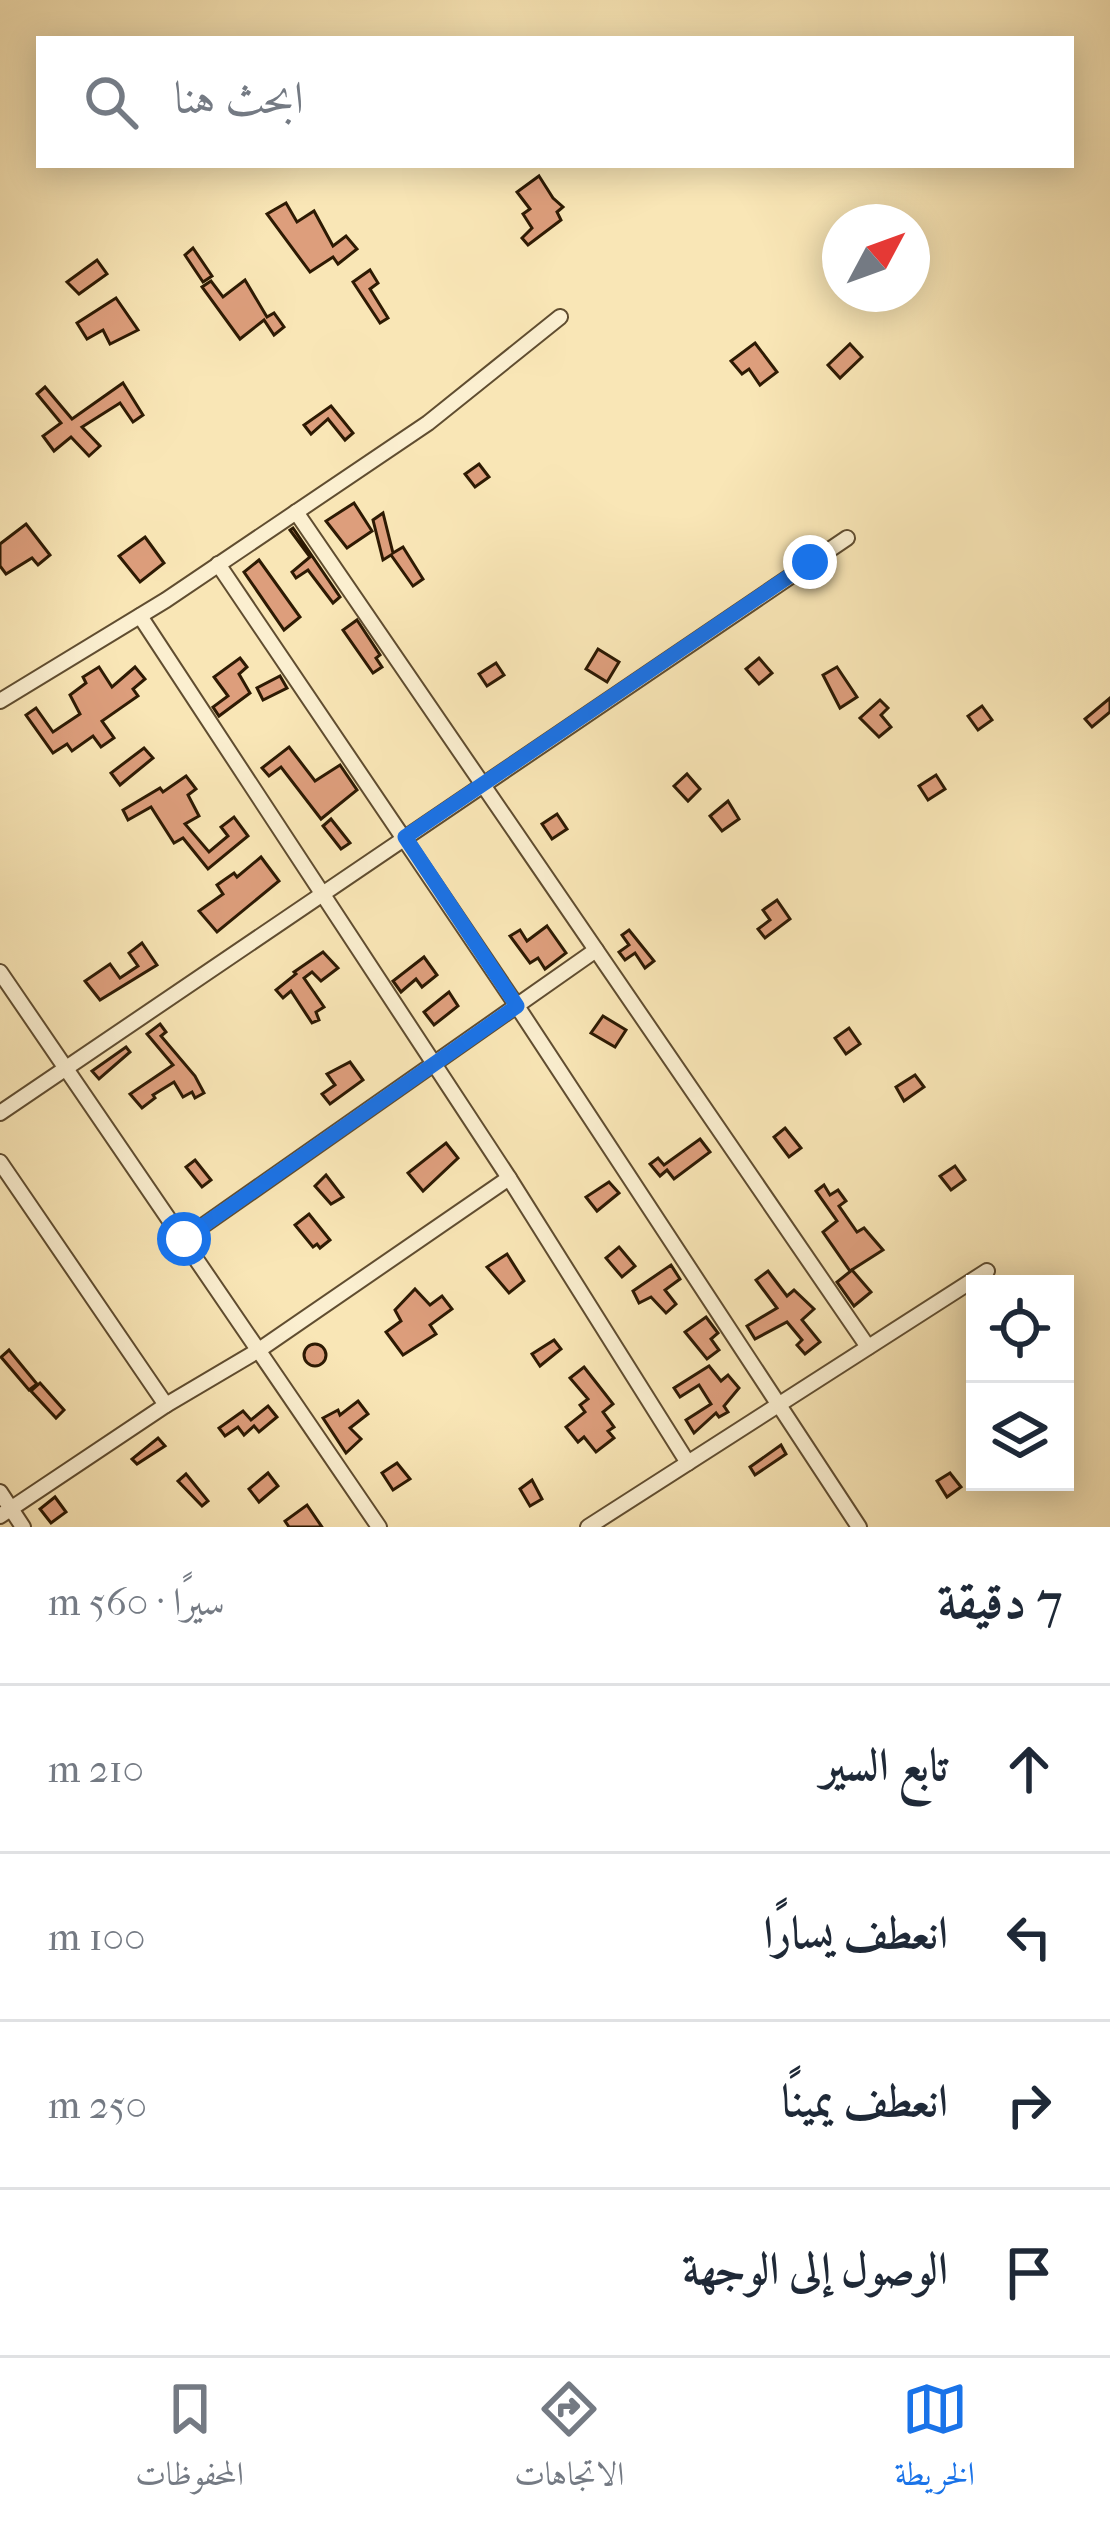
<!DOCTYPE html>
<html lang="ar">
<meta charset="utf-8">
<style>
body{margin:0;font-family:"IM FELL French Canon",Amiri,serif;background:#f2f2f3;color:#1f2937;direction:rtl}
.controls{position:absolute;right:36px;bottom:36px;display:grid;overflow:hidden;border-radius:0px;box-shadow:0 6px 30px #0003}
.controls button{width:108px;height:108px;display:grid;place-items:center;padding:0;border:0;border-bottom:3px solid #e0e1e3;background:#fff;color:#1f2937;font:60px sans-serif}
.compass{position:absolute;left:822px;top:204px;width:108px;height:108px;border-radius:50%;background:#fff;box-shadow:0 6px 30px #0003;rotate:49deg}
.stop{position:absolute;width:36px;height:36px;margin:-27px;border:9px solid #1a73e8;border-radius:50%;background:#fff}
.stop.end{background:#1a73e8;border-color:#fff;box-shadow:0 3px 12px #0008}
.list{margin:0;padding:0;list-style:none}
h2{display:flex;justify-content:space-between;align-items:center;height:156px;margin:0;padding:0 48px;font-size:51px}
h2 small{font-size:39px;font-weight:400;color:#747a83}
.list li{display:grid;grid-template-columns:78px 1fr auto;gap:36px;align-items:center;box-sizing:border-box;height:168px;padding:0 48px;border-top:3px solid #e0e1e3}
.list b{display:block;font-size:45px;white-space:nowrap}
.list em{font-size:39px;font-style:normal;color:#747a83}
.icon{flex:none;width:66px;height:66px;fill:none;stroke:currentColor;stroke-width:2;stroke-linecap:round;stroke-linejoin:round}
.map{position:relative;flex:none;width:1110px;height:1527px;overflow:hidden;direction:ltr}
.search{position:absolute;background:#fff;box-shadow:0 6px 30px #0003;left:36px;right:36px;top:36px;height:132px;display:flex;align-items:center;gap:30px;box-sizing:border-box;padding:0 42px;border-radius:0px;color:#747a83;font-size:45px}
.sheet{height:828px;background:#fff}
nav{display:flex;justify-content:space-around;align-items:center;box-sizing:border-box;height:168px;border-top:3px solid #e0e1e3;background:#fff;font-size:33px;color:#747a83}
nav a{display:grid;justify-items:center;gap:6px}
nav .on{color:#1a73e8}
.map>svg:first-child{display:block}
.building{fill:#dd9e7c;stroke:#2d1a03;stroke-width:3}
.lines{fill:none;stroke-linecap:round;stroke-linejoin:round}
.street-casing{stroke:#604d30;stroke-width:18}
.street{stroke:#fbefd0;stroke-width:14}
.route{stroke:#1a73e8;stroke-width:15}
</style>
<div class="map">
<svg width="1110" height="1527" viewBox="0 0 1110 1527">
<rect width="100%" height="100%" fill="#f9e6b6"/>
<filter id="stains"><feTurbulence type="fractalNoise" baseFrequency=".00167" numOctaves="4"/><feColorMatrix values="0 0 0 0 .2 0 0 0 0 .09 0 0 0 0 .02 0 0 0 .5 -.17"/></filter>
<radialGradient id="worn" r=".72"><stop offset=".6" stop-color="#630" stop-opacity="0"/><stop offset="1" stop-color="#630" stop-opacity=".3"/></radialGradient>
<g class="building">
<polygon points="539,176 553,198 563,207 557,212 561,220 528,245 522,238 532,228 523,214 530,209 517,192"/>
<polygon points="286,203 297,222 314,211 333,246 346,236 357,249 338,264 333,257 310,272 267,214"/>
<polygon points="193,248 212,276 203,282 185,255"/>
<polygon points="97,260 107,274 79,294 67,282"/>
<polygon points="370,270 378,283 370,289 388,318 380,323 353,282"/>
<polygon points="245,280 267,317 274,313 284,327 274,335 264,320 240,339 202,287 211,281 223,297"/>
<polygon points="116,298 138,330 110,344 103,330 87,339 77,323"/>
<polygon points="755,343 777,372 760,385 749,369 742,374 731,361"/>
<polygon points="850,344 862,357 840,378 828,365"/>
<polygon points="123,383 143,415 133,422 120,403 82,427 100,446 89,456 71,437 54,451 43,436 61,423 37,394 45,387 72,419"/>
<polygon points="331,406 353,433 345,440 328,419 311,434 304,425"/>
<polygon points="479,464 489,477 475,487 465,474"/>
<polygon points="354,503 372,531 347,548 326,521"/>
<polygon points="383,513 393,553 403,547 423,579 413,586 391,555 383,560 373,520"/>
<polygon points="26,524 50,555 38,565 32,558 6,574 0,566 0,544"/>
<polygon points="293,528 340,597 333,603 308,570 296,578 292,572 310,557 290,530"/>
<polygon points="145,537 164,563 140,582 119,556"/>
<polygon points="259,560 300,617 284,630 244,572"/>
<polygon points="357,620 380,655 376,658 382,667 373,673 343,630"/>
<polygon points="598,649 619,662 607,682 586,669"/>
<polygon points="240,658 247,667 239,674 250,693 219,716 213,707 228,696 214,677"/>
<polygon points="759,658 772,673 759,684 746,669"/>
<polygon points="496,663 504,675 487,686 479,674"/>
<polygon points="99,667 112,687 135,667 145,679 133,689 138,696 102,721 114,738 101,747 93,736 72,751 67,744 53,753 26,715 36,708 53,732 80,714 70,695 86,683 83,677"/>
<polygon points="837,667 857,697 840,708 823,675"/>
<polygon points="280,676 287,688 263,700 257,688"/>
<polygon points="1110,698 1110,712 1092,727 1085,719"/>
<polygon points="880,700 888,708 881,715 891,727 879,737 860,718"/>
<polygon points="982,706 992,720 978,730 968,716"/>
<polygon points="289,747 315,781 340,765 357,790 321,819 281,767 269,776 262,768"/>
<polygon points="144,748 153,758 120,785 111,773"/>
<polygon points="687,774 700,789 688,801 674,786"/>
<polygon points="936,775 945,789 928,800 919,786"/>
<polygon points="186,776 196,789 188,795 199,816 185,824 209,852 228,836 221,827 234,817 248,836 208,869 183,838 174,843 151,807 128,820 123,810 160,788 163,792"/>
<polygon points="728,801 739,819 722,831 710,816"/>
<polygon points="557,814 567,829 552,839 542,824"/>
<polygon points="331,819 350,843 341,849 323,826"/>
<polygon points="261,857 279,881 217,932 199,911 223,894 217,885 234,873 237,877"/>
<polygon points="777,900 790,919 765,938 758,929 770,920 763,910"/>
<polygon points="547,926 566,953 545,969 538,958 530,963 510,936 520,930 527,941"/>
<polygon points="629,930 654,961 645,968 635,953 625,960 619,952 629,945 622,935"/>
<polygon points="142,943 157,965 100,1000 85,981 110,964 120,978 138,966 129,953"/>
<polygon points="323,952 338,968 321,981 312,972 304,978 324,1007 316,1012 319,1020 312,1023 291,991 283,998 276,990 296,974 294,972"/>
<polygon points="424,957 437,975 422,987 416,979 401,992 393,981"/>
<polygon points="449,992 458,1006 434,1025 424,1012"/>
<polygon points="603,1016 626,1030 615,1047 591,1033"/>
<polygon points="160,1024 166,1032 161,1036 195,1076 204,1093 195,1098 192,1092 183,1097 174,1082 153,1095 155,1098 142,1108 130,1094 173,1065 147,1034"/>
<polygon points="849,1028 860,1044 846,1054 835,1038"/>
<polygon points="126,1047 130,1052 99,1079 92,1071"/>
<polygon points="350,1062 363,1080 330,1104 322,1094 335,1085 327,1074"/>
<polygon points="915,1075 924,1087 904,1101 896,1087"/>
<polygon points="785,1128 801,1148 789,1157 774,1137"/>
<polygon points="700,1139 710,1152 674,1179 667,1170 660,1176 650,1164 658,1158 664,1165"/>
<polygon points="446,1143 458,1158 423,1191 408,1173"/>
<polygon points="195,1160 211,1180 202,1187 186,1167"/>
<polygon points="955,1166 965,1180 951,1190 940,1176"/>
<polygon points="326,1175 343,1197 331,1204 315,1186"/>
<polygon points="609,1182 619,1193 597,1211 586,1197"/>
<polygon points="824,1185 830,1195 838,1190 846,1201 839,1206 857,1232 864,1228 883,1250 850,1271 823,1232 837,1221 816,1191"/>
<polygon points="309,1214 330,1240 320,1248 317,1244 313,1247 295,1225"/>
<polygon points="619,1247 635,1266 622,1277 606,1258"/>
<polygon points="507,1254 524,1281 509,1293 487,1267"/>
<polygon points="671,1265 680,1279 665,1290 676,1304 666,1313 651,1297 639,1303 633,1291"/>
<polygon points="852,1270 871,1292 854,1306 837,1282"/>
<polygon points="768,1271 787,1296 794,1290 814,1309 802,1320 820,1342 805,1354 797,1345 802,1340 787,1322 755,1339 747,1326 777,1308 756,1280"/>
<polygon points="415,1289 430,1305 442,1296 452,1309 430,1325 436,1334 403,1355 386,1332 401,1321 395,1310"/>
<polygon points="706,1317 718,1333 711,1339 719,1350 707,1359 685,1332"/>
<polygon points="554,1340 561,1349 540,1366 532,1354"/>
<circle cx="315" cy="1355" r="11"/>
<polygon points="9,1350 37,1384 29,1390 1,1357"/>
<polygon points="709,1366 721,1381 728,1375 739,1388 724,1406 728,1412 719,1417 716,1413 694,1433 686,1420 711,1404 699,1385 680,1397 674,1388"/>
<polygon points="584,1367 613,1404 603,1412 614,1427 608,1431 614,1438 596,1452 584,1437 578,1442 566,1427 585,1412 580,1405 588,1399 570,1378"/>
<polygon points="40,1383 64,1410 56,1418 31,1391"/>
<polygon points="358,1401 368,1414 350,1428 361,1439 346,1453 323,1418 338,1410 340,1415"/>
<polygon points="268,1406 277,1417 259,1432 254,1426 244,1435 238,1427 225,1436 219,1428 243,1411 251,1420"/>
<polygon points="158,1438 165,1446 137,1464 132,1459"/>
<polygon points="781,1445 786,1454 755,1475 750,1467"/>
<polygon points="397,1463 410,1479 393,1490 382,1473"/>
<polygon points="268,1473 278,1486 259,1502 249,1489"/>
<polygon points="950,1473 961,1487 947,1497 937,1481"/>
<polygon points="186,1474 208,1501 202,1506 178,1481"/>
<polygon points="532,1480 542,1499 530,1506 520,1489"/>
<polygon points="55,1497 66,1512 51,1523 40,1509"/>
<polygon points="307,1505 322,1527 289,1527 285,1521"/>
</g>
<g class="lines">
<defs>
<g id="street">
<polyline points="296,512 868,1347"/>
<polyline points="218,564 517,1006 859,1527"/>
<polyline points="140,616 509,1178 688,1463"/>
<polyline points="0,701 166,600 428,423 560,317"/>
<polyline points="0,972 379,1527"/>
<polyline points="0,1113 847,538"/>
<polyline points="0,1162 166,1405"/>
<polyline points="184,1239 596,950"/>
<polyline points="0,1492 23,1527"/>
<polyline points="0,1516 166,1405 259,1350 509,1178"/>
<polyline points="588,1527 987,1271"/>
</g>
</defs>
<use href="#street" class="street-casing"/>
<use href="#street" class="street"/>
</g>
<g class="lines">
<polyline class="route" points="184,1239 517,1006 405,837 810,562"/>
</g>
<rect width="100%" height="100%" filter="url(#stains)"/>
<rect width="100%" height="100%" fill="url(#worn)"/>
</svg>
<div class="controls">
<button><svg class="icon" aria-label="locate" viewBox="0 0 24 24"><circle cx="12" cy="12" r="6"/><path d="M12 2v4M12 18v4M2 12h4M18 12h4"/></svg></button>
<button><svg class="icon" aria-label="layers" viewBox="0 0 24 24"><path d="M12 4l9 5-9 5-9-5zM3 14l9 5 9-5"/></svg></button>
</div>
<svg class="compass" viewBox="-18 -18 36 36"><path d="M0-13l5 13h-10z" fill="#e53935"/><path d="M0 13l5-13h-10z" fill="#747a83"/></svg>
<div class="stop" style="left:184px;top:1239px"></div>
<div class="stop end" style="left:810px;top:562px"></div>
<div class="search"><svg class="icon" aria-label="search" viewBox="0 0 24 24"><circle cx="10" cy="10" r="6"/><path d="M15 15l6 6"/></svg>ابحث هنا</div>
</div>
<section class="sheet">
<h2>7 دقيقة<small>سيرًا · 560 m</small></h2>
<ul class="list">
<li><svg class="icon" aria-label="ahead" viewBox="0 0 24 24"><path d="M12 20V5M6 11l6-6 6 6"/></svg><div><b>تابع السير</b></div><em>210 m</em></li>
<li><svg class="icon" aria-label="left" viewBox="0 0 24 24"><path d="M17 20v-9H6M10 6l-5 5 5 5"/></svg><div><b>انعطف يسارًا</b></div><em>100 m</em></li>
<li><svg class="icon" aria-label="right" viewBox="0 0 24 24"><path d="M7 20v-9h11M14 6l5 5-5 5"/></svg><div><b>انعطف يمينًا</b></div><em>250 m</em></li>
<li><svg class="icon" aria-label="arrive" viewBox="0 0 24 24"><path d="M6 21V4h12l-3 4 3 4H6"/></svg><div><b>الوصول إلى الوجهة</b></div></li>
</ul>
</section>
<nav>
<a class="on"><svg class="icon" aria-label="map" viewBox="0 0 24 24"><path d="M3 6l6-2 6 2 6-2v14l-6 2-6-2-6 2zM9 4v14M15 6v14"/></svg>الخريطة</a>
<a><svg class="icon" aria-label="directions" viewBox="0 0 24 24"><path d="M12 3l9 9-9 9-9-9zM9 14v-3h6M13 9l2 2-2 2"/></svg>الاتجاهات</a>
<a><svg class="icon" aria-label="saved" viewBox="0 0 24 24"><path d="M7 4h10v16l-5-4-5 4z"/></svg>المحفوظات</a>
</nav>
